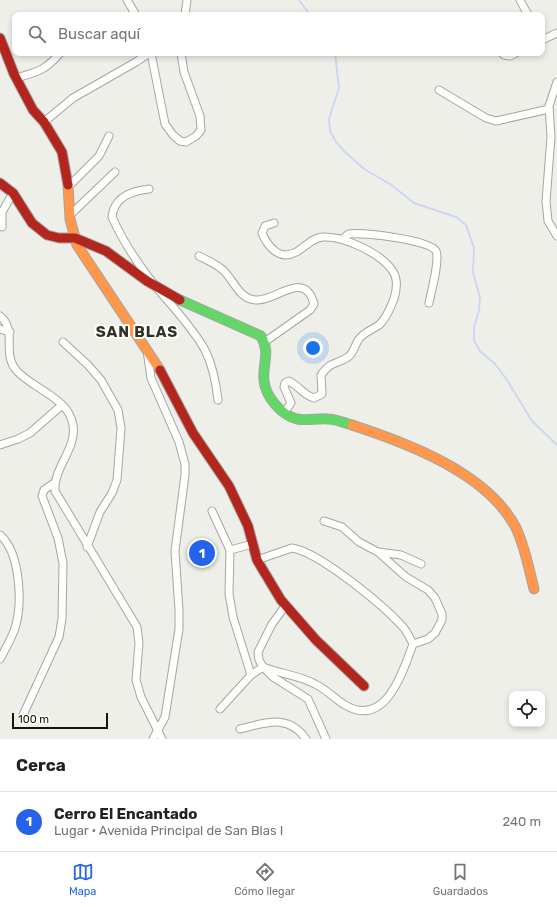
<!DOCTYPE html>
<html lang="es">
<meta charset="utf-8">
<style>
body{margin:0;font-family:Rubik,sans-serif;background:#f6f6f6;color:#222}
.controls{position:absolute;right:12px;bottom:12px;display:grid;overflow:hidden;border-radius:8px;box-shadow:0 2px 6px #0003}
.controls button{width:36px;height:36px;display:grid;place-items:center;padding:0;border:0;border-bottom:1px solid #e0e0e0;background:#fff;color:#222;font:20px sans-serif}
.scale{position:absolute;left:12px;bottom:10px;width:96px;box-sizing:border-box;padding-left:4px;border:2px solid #141410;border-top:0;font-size:11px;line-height:14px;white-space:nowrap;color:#141410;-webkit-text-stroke:3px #fffff5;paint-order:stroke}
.you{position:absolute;left:313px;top:348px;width:14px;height:14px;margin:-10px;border:3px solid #fff;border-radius:50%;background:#1a73e8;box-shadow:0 0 0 6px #1a73e833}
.badge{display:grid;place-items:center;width:26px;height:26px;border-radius:50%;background:#2563eb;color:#fff;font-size:13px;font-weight:700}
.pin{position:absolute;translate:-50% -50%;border:2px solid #fff;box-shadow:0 1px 4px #0006}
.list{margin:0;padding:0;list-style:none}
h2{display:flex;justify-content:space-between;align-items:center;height:52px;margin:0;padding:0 16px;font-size:17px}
h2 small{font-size:13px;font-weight:400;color:#767676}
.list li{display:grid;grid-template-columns:26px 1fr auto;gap:12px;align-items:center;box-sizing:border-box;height:60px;padding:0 16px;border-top:1px solid #e0e0e0}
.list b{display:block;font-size:15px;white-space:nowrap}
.list p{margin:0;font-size:13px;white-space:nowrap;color:#767676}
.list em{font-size:13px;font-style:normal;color:#767676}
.icon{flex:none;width:22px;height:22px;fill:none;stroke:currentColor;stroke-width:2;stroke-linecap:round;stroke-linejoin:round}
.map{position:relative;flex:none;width:557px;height:739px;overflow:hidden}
.search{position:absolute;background:#fff;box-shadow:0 2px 6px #0003;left:12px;right:12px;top:12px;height:44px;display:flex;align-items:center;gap:10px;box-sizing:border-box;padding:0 14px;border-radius:8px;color:#767676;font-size:15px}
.sheet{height:112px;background:#fff}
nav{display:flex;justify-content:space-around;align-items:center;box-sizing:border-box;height:56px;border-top:1px solid #e0e0e0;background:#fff;font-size:11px;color:#767676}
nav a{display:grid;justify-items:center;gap:2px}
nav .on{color:#2563eb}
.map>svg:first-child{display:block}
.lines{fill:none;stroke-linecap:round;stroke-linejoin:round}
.stream{stroke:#cdd6f2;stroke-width:2}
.street-casing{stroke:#a5a5a2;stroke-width:9}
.fast-casing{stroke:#a5a5a2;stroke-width:11}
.slow-casing{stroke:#a5a5a2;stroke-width:11}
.jam-casing{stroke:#a5a5a2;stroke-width:11}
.street{stroke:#fdfdfc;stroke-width:7}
.fast{stroke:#63d668;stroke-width:9}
.slow{stroke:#ff974d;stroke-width:9}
.jam{stroke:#b3261e;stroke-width:9}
.labels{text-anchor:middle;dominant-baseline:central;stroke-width:4;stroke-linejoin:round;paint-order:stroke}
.district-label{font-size:15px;font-weight:bold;letter-spacing:1px;fill:#32322b;stroke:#fffff5}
</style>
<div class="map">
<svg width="557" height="739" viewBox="0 0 557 739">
<rect width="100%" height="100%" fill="#efefea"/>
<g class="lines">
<g class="stream">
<polyline points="299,0 310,15"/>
<polyline points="335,53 339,88 329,119 330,131 336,142 345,152 364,169 390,184 414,203 456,217 466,225 474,248 473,273 480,297 479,310 474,327 474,340 480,351 495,364 507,380 532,421 557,445"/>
</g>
<defs>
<g id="street">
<polyline points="127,0 136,15"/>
<polyline points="520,0 528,15"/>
<polyline points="185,15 187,0"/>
<polyline points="542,40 557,33"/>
<polyline points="151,53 165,124 173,135 180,141 186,142 196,136 201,130 200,116 184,72 181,53"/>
<polyline points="502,53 504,55 510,56 516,53"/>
<path d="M16,78c21,-6 29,-7 44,-25"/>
<polyline points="557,82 549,106 551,137 546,201 548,221 557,236"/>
<polyline points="439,90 486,118 496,121 549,109"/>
<polyline points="44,122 73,98 136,62 149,53"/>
<polyline points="69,186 99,156 109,136"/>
<path d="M149,189c-18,2 -35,8 -37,28 13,29 35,60 56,84 13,15 27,31 37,49 8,16 11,32 13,50"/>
<polyline points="70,215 115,172"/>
<path d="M274,223l-9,3 -3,7c4,10 12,21 23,22 16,0 23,-17 38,-18 21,-1 57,16 69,33 6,8 5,19 2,29 -4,9 -7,19 -15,26 -7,5 -15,7 -20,14 -4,5 -5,14 -11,18 -12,8 -16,3 -27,18l1,19 -8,4c-11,-3 -15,-12 -25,-17l-4,2 -1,4 7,16 -7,10"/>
<polyline points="2,227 2,212 13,193"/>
<path d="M342,239c2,-1 5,-4 7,-5 13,-2 82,6 87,17 4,10 -5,41 -7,52"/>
<path d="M199,256c8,4 17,8 24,14 11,10 16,30 34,30 19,1 48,-31 57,4l-4,6 -44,31"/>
<path d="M0,316c18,15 1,38 17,55 16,18 52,27 56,54 4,24 -20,43 -18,66l82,136 2,16 -3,37 5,17 21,42"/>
<polyline points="0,329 10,332"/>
<polyline points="63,342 88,365 101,380 118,410 121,428 117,480 112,493 100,512 87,547"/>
<polyline points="147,350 151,378 179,442 185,464 185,475 175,551 179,610 179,629 165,717 153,739"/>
<polyline points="0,445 18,439 30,433 62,405"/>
<polyline points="212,511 230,550 229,594 233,617 251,675"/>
<polyline points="324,521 342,527 359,542 378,552 406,577 428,590 435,598 442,614 442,620 435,633 428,639 413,644"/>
<path d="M0,535c21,18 23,72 14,96 -4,10 -9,19 -14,28"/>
<polyline points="230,550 253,544"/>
<polyline points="378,552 401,555 421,564"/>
<polyline points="286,605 272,624 258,652 259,660 263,667 273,677 308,699 326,739"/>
<path d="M220,709l31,-34 12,-8c17,7 36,8 52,17 11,5 20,15 30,21 41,24 58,-34 68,-61 -3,-6 -6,-13 -11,-18 -19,-21 -83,-74 -110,-78l-35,12"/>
<polyline points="23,715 59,637 62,619 63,563 58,538 42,496 44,490 54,483"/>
<path d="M240,729c25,-6 48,-16 66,10"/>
</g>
<path id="fast" d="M180,300l81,36c10,18 1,27 3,45 2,16 17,34 33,38 10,2 21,-1 31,0 8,0 16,4 24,6"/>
<g id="slow">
<polyline points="68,185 70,219 77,245 160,370"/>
<path d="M352,425c55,18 136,48 164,103 9,19 13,41 18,61"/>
</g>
<g id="jam">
<polyline points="0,38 14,74 33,110 44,122 62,152 68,185"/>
<polyline points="0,183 13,193 32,223 47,235 59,238 75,238 106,251 147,281 180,300"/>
<polyline points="160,370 193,433 229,486 248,526 257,560 281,600 316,640 364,686"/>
</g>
</defs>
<use href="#street" class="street-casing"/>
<use href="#fast" class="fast-casing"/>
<use href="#slow" class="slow-casing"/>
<use href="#jam" class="jam-casing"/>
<use href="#street" class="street"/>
<use href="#fast" class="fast"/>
<use href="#slow" class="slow"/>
<use href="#jam" class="jam"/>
</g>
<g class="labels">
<g class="district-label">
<text x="137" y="332">SAN BLAS</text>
</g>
</g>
</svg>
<div class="controls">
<button><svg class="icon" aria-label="locate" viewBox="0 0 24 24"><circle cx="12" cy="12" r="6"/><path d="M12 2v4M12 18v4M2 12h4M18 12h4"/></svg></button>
</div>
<div class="scale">100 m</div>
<div class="you"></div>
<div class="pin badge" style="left:202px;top:553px">1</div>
<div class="search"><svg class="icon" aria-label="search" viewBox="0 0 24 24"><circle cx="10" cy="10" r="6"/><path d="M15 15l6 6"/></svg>Buscar aquí</div>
</div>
<section class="sheet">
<h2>Cerca<small></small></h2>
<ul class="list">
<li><span class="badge">1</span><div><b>Cerro El Encantado</b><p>Lugar · Avenida Principal de San Blas I</p></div><em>240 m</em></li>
</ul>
</section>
<nav>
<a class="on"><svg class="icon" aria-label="map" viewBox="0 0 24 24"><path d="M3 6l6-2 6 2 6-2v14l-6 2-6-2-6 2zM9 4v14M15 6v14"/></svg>Mapa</a>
<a><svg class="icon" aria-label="directions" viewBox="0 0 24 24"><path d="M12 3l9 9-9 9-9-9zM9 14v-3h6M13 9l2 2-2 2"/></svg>Cómo llegar</a>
<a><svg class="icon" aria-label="saved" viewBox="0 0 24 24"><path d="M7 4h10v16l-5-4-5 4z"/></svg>Guardados</a>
</nav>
